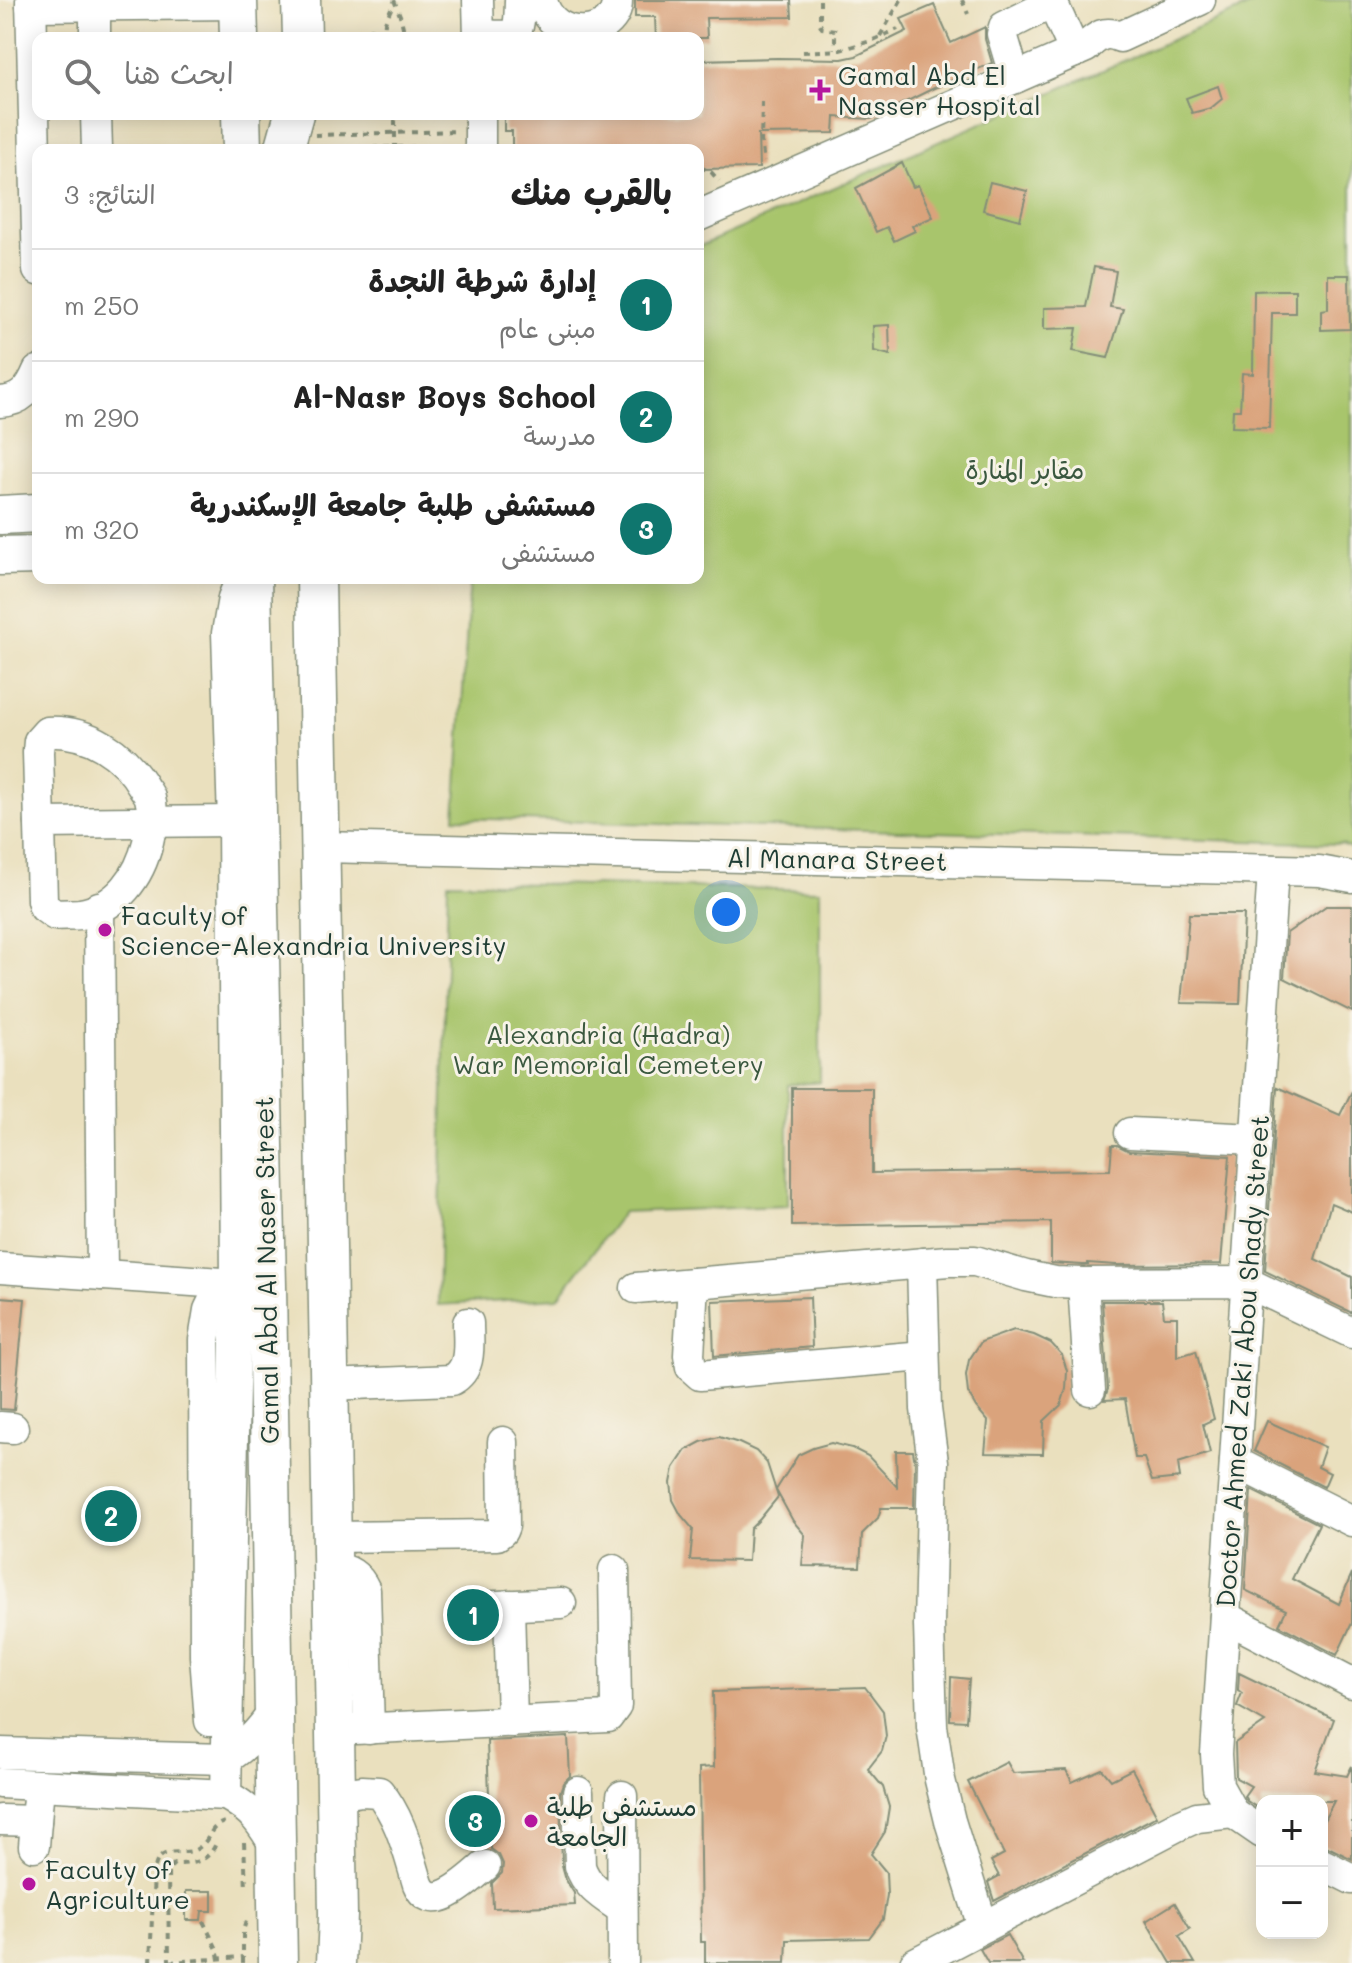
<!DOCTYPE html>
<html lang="ar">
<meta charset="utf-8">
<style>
body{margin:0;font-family:Mali,"Playpen Sans Arabic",sans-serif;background:#f2f2f2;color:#222;direction:rtl}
.controls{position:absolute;right:24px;bottom:24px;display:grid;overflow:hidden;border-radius:16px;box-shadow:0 4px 20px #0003}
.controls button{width:72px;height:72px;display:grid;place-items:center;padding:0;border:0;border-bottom:2px solid #e0e0e0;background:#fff;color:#222;font:40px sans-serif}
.you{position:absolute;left:726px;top:912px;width:28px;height:28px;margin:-20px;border:6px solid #fff;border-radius:50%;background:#1a73e8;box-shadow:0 0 0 12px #1a73e833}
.badge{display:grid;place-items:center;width:52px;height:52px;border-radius:50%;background:#0f766e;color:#fff;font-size:26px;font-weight:700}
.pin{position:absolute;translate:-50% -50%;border:4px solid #fff;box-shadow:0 2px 8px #0006}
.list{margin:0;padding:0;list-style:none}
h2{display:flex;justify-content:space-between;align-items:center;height:104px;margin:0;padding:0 32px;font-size:34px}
h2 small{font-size:26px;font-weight:400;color:#767676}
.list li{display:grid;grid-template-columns:52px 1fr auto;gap:24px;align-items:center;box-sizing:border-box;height:112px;padding:0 32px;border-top:2px solid #e0e0e0}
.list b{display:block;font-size:30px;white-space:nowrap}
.list p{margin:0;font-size:26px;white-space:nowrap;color:#767676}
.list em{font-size:26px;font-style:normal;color:#767676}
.icon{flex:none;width:44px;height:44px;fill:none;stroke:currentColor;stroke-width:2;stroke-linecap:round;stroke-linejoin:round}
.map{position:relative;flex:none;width:1352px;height:1963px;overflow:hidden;direction:ltr}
.search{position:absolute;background:#fff;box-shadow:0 4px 20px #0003;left:32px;top:32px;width:672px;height:88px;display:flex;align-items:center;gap:20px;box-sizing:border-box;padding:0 28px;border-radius:16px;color:#767676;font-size:30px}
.panel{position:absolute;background:#fff;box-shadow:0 4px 20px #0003;left:32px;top:144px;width:672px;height:440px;border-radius:16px;direction:rtl}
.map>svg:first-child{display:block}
.green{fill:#a8c56c;stroke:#648150;stroke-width:2}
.building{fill:#daa37b}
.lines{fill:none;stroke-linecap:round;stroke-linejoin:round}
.minor-casing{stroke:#848e79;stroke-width:33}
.major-casing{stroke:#848e79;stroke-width:41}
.path{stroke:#848e79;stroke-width:4;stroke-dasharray:6 6;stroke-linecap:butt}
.minor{stroke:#fff;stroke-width:30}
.major{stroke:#fff;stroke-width:38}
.poi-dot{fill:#b5179e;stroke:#f7f3e8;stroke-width:3}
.labels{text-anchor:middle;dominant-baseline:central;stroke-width:6;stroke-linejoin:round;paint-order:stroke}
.poi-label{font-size:26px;fill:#1f3d34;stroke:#f7f3e8;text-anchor:start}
.park-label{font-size:26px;fill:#3a583f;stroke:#f7f3e8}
.street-label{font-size:26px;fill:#1f3d34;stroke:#f7f3e8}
</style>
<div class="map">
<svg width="1352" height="1963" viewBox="0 0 1352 1963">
<rect width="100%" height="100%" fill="#f7f3e8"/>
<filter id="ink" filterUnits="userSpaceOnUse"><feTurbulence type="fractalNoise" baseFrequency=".0125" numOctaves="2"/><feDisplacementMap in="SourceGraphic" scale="16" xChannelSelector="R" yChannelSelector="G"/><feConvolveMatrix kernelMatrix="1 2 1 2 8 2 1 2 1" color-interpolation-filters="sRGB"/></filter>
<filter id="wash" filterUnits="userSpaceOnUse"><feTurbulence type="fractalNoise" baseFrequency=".006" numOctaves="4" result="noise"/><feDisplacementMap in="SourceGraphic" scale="32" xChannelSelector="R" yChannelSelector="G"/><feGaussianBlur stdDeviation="1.8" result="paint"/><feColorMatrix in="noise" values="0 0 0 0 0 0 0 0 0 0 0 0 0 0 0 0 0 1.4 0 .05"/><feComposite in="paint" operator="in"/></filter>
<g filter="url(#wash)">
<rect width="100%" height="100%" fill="#eae0be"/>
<g class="green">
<polygon points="1263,0 1352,0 1352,849 1342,844 455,818 470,578 698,578 698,247"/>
<polygon points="448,882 820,890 820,1082 788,1085 788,1206 623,1212 558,1298 438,1305"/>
</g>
<g id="blocks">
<g class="building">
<polygon points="635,0 791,0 792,17 706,18 707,38 656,38 655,17 635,17"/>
<polygon points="934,5 951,43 985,27 985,39 992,63 932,89 871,119 835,117 834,133 758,134 759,168 698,169 698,150 512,150 512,131 504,131 504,114 698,114 698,60 778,58 842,59 856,56 907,31 901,19"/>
<polygon points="1218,86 1222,99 1211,108 1192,113 1186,98"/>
<polygon points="902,163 913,187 918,185 933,217 912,226 915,231 894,241 887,227 876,232 856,188"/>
<polygon points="990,182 1027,191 1020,220 983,210"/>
<polygon points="1094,267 1116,271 1110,307 1123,309 1108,358 1073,351 1077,328 1044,329 1044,308 1086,307"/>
<polygon points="1328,275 1349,275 1350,329 1321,330 1321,310 1328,309"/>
<polygon points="1278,290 1295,290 1295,313 1272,313 1269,428 1232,427 1233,410 1240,410 1242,373 1253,374 1254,291"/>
<polygon points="889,325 890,355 874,351 873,326"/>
<polygon points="1326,906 1352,906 1352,1012 1284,978 1287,933"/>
<polygon points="1189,914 1244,914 1240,1004 1181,1003"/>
<polygon points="1277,1087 1340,1115 1352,1091 1352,1212 1331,1203 1315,1259 1352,1277 1352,1313 1265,1271"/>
<polygon points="792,1088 872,1088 872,1173 1110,1170 1112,1145 1117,1145 1129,1151 1230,1156 1221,1264 1116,1265 1088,1263 1088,1265 1083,1265 1051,1263 1051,1222 792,1226"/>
<polygon points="0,1297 25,1299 14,1410 0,1409"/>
<polygon points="810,1297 812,1347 714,1356 712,1301"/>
<polygon points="1102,1301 1162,1301 1164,1317 1177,1317 1177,1357 1196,1351 1214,1419 1203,1424 1210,1453 1178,1463 1180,1478 1152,1481 1144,1458 1135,1458 1125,1399 1104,1400 1108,1389"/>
<polygon points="1014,1330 1034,1335 1051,1343 1062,1355 1067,1371 1066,1389 1061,1405 1044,1421 1043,1454 985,1453 988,1421 976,1407 968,1393 966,1375 969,1360 981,1342"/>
<polygon points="1267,1421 1325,1447 1318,1467 1330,1473 1324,1487 1254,1451"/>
<polygon points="719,1437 739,1443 756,1451 767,1463 778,1497 760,1519 750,1529 748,1561 690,1560 693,1529 681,1515 673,1500 671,1483 674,1468 686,1450 701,1442"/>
<polygon points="831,1443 852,1448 868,1456 897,1487 896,1451 913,1451 915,1463 914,1508 881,1508 878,1518 862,1534 860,1567 802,1566 805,1535 793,1521 776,1490 798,1455 813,1448"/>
<polygon points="1251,1490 1319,1524 1292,1579 1339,1604 1352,1573 1352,1623 1337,1655 1279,1625 1286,1610 1245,1590"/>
<polygon points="1239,1673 1334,1719 1315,1771 1347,1776 1352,1766 1352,1859 1330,1848 1322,1846 1322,1824 1334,1801 1262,1801 1262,1811 1247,1801 1244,1796 1251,1786 1236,1778 1235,1743 1265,1722 1237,1706 1242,1693 1238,1690"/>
<polygon points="951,1677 969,1679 966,1721 950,1720"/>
<polygon points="865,1687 883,1711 886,1736 882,1751 868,1769 883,1787 889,1807 885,1832 871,1854 886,1872 887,1895 883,1919 869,1938 787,1940 786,1963 705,1963 705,1942 701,1942 699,1768 714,1767 713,1692"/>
<polygon points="568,1737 570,1776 563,1783 560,1792 562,1866 566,1880 574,1893 575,1905 493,1908 492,1883 502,1873 503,1864 499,1855 491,1849 487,1741"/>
<polygon points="1007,1762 1013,1773 1066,1770 1072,1782 1102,1769 1111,1780 1132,1769 1157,1816 994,1901 988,1882 999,1876 991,1861 1004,1854 968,1782"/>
<polygon points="186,1891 212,1891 212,1911 202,1911 201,1920 186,1920"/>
<polygon points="1175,1903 1190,1929 1179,1936 1195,1963 1171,1963 1146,1921"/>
<polygon points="1007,1935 1023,1963 988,1963 980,1949"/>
</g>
</g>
</g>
<g filter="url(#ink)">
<use href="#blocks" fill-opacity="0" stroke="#848e79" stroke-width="2"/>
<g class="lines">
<defs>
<g id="minor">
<polyline points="31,0 38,270"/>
<polyline points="478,0 479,38"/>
<path d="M542,0c9,44 76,39 75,0"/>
<polyline points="1051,0 1075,52"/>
<polyline points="31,6 238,4"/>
<polyline points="95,6 95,38"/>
<path d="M479,35c39,1 40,6 41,-35"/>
<polyline points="1015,78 1002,34 1004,27 1052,3"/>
<polyline points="96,114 97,150"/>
<polyline points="480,114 480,150"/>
<path d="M698,216l388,-169c11,-11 19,-17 34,-10l80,-37"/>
<path d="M0,402c21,-1 30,-12 38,-31"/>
<path d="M241,578l-8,20 -6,35 6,188 3,463 -10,511c27,15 36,28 51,55"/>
<path d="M47,732c41,-2 77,21 97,56 2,3 5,6 6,10 4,14 1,31 -2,44 -8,34 -30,66 -68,72 -8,1 -17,0 -25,1l-11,-8 -2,-7 -4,-148 1,-11z"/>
<polyline points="40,823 233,821"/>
<polyline points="322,847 1319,871 1352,877"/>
<polyline points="99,907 102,1275"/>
<polyline points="1130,1133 1256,1139"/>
<polyline points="922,1263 926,1409 933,1462 929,1625 932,1726 940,1780 950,1821 983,1927"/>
<polyline points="0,1268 237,1284"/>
<polyline points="693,1283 689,1355 691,1367 700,1375 924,1356"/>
<polyline points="1083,1283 1090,1390"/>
<polyline points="636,1288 948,1261 975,1261 1026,1276 1055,1282 1083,1283 1246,1282 1352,1333"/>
<path d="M329,1385l123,-5c21,-12 16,-36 16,-57"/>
<polyline points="0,1427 13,1428"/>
<polyline points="1235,1462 1352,1521"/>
<polyline points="332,1537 497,1535 502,1531 504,1526 503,1442"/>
<path d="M332,1568c17,1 26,7 33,22l4,139"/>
<polyline points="509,1605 512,1722"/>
<polyline points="475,1607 561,1603"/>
<polyline points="1225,1617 1352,1683"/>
<polyline points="210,1721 205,1656 204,1340 209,1310 222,1283"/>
<polyline points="334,1730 608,1717 616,1706 614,1570"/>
<path d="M0,1753l226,6c20,-12 34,-28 48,-48"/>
<polyline points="0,1783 226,1795"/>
<path d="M578,1792l2,74c6,21 25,31 42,43"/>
<path d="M335,1795l27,-4 17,1c22,26 29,60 39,92 14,33 51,-5 67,-18"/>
<polyline points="622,1796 623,1963"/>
<polyline points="0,1820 36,1821"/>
<polyline points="1262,1833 1233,1813 1218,1786 1216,1754 1273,870"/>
<polyline points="34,1846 39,1785"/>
<polyline points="1322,1864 1352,1879"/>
<polyline points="915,1963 1177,1826 1197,1817 1233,1813"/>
</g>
<g id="major">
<polyline points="238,0 239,38"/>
<polyline points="301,0 302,38"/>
<polyline points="241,114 242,150"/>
<polyline points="284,150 294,114"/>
<polyline points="0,515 38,513"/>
<polyline points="0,556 38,555"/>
<polyline points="252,578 267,1286 278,1963"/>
<polyline points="316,578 338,1915 336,1963"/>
</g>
</defs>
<use href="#minor" class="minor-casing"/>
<use href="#major" class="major-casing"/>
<g class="path">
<polyline points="394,0 401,18 405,37"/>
<polyline points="820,0 820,24 822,28 835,30 835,49"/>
<polyline points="962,0 968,14"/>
<polyline points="880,36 901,0"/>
<polyline points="384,37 385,22 394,2"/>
<polyline points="384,37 394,35 406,37"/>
<polyline points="363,38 365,32 369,29 377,31 380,38"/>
<polyline points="411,38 413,33 417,31 423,35 424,38"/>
<polyline points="803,52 840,50 871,41 898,29"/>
<polyline points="762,102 761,141 764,162"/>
<polyline points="315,135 458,131"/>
<polyline points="312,149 455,146"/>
<polyline points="395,150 395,121 398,114"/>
<polyline points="700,167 711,172 719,181"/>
<polyline points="244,1842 246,1889"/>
<polyline points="203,1921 217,1949 220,1963"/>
<polyline points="169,1962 243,1957"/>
<path d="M150,1963l4,-90c4,-34 31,-12 47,-27 11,-9 7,-18 23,-24"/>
<path d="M169,1963l-1,-93 6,-6c21,0 35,-2 43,-23"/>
<polyline points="243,1963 243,1931 247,1918"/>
</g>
<use href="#minor" class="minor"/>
<use href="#major" class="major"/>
</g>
</g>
<g class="poi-dot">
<path d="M816 78h8v8h8v8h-8v8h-8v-8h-8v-8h8z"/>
<circle cx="105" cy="930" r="8"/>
<circle cx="531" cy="1821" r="8"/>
<circle cx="29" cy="1884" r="8"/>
</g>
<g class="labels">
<g class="poi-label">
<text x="838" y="75">Gamal Abd El<tspan x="838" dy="30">Nasser Hospital</tspan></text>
<text x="121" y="915">Faculty of<tspan x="121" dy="30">Science-Alexandria University</tspan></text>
<text x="547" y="1806">مستشفى طلبة<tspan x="547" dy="30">الجامعة</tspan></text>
<text x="45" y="1869">Faculty of<tspan x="45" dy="30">Agriculture</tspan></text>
</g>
<g class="park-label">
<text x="1025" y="469">مقابر المنارة</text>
<text x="608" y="1034">Alexandria (Hadra)<tspan x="608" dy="30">War Memorial Cemetery</tspan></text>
</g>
<g class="street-label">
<text transform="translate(837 859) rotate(1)">Al Manara Street</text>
<text transform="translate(266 1270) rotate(-91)">Gamal Abd Al Naser Street</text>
<text transform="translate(1242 1361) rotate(-86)">Doctor Ahmed Zaki Abou Shady Street</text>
</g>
</g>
</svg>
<div class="controls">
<button>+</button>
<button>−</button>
</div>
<div class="you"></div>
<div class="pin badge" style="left:473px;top:1615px">1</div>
<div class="pin badge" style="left:111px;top:1516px">2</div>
<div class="pin badge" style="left:475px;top:1821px">3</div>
<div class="search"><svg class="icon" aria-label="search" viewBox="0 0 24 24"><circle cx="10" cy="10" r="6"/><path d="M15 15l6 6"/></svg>ابحث هنا</div>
<section class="panel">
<h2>بالقرب منك<small>النتائج: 3</small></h2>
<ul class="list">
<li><span class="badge">1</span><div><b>إدارة شرطة النجدة</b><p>مبنى عام</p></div><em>250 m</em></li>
<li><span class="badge">2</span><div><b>Al-Nasr Boys School</b><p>مدرسة</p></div><em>290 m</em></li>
<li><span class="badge">3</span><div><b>مستشفى طلبة جامعة الإسكندرية</b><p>مستشفى</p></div><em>320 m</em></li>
</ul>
</section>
</div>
